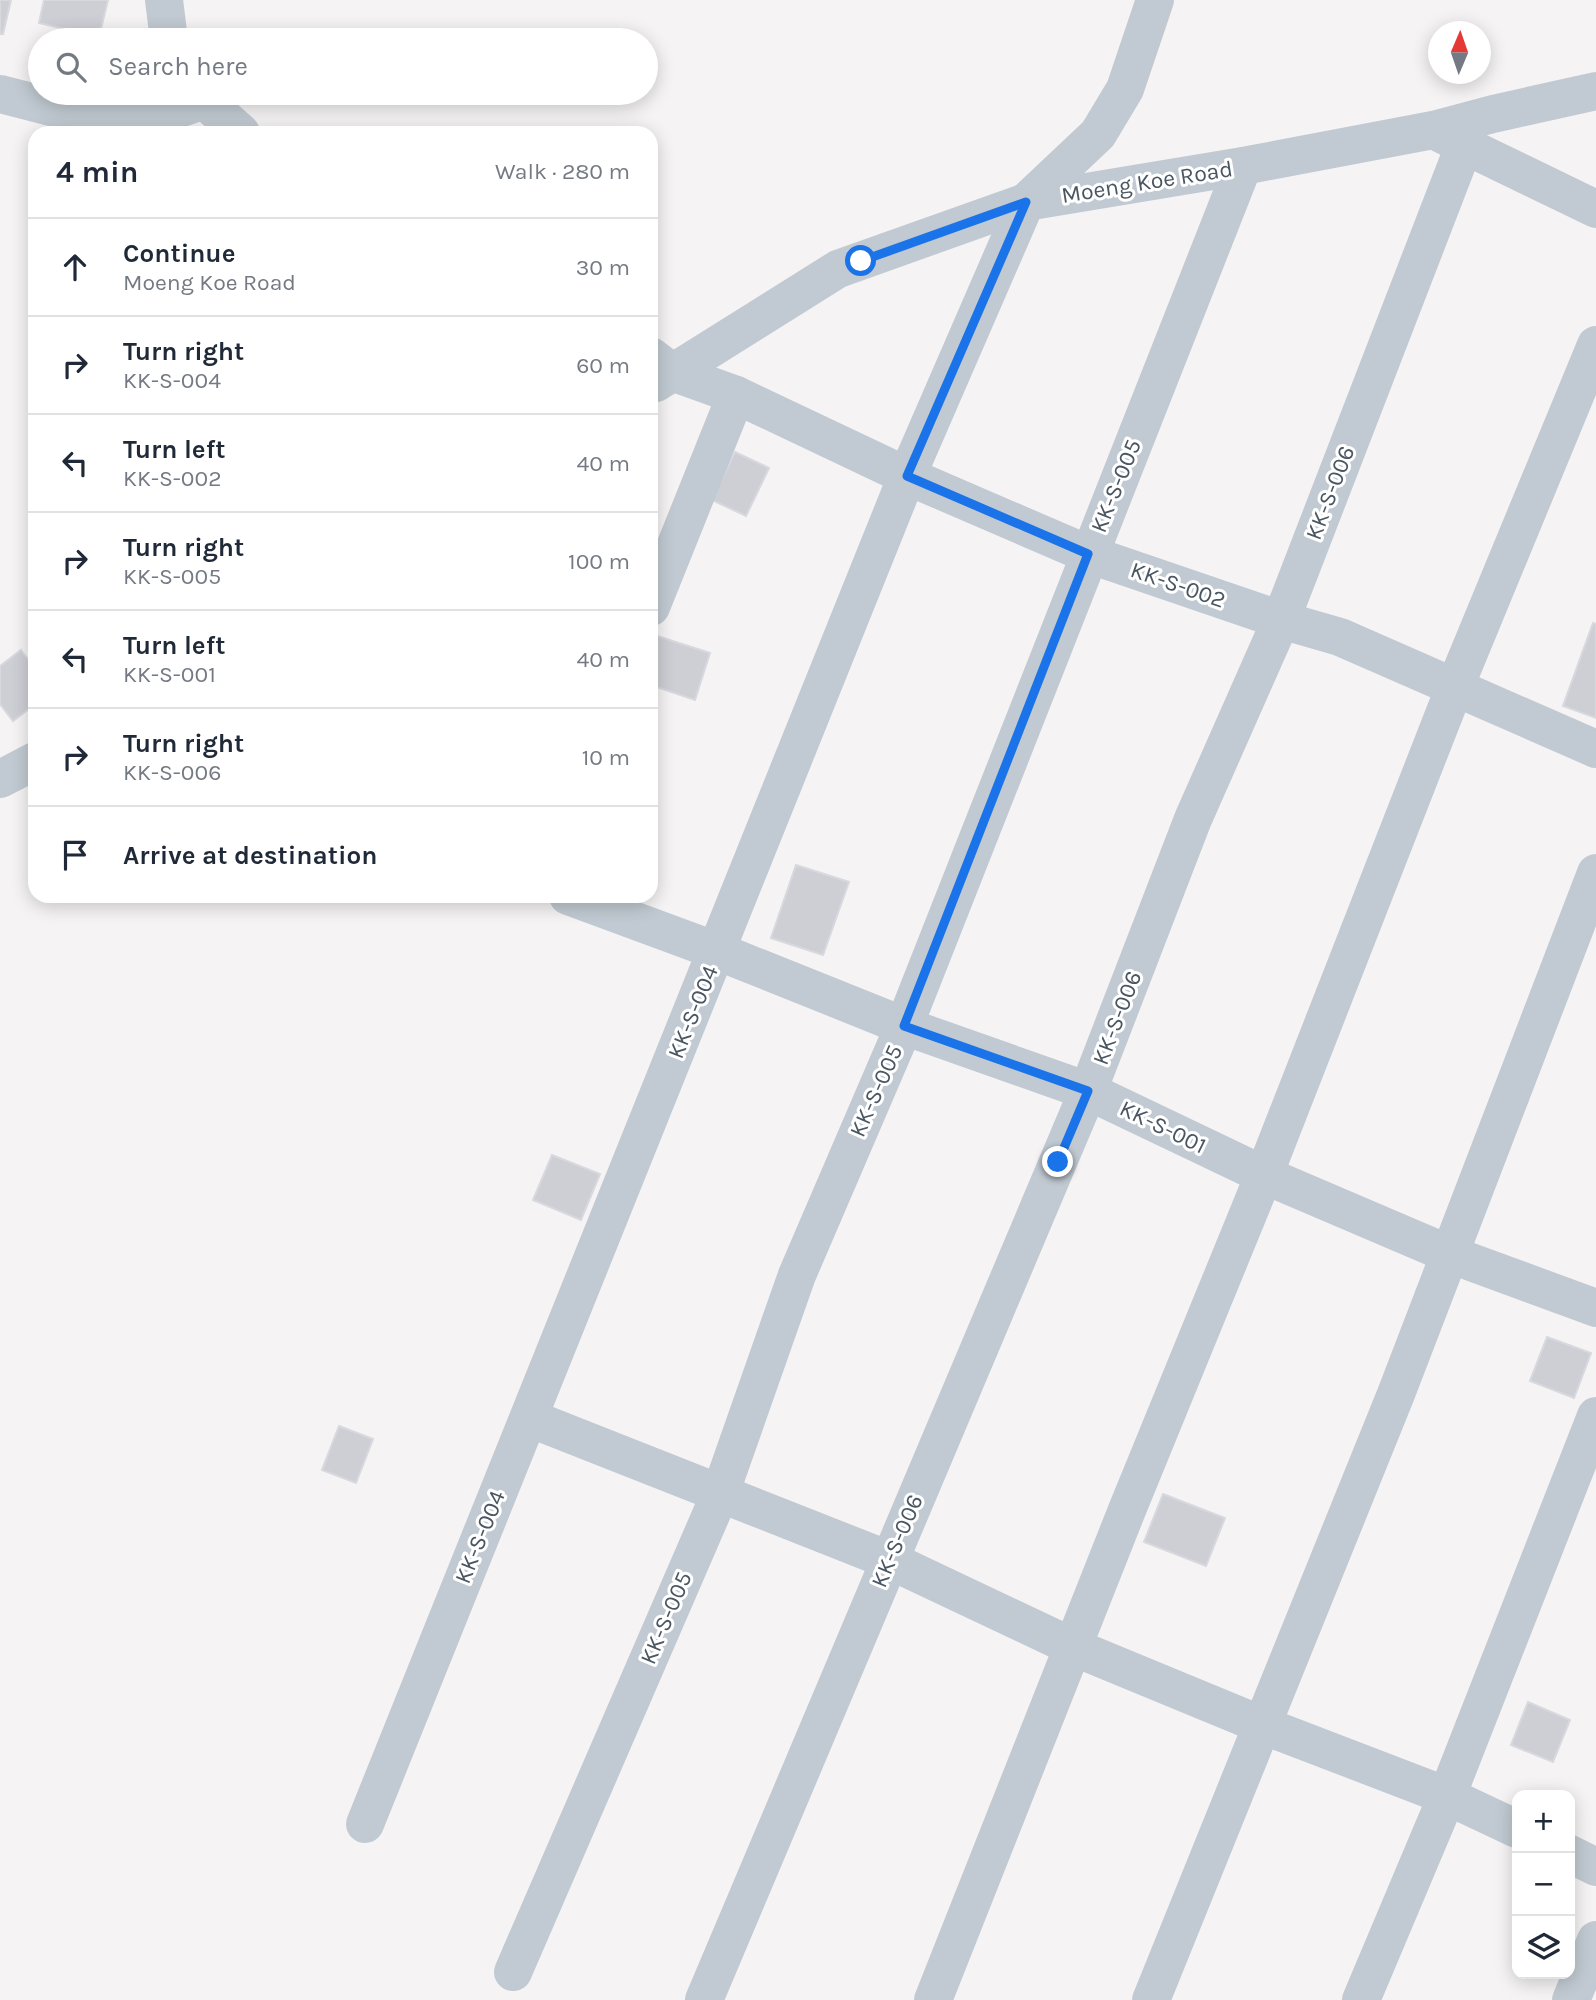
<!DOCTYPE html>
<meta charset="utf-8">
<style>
body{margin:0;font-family:Karla,sans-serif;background:#f6f6f7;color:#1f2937}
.controls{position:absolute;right:21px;bottom:21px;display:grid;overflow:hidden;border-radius:14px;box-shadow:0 4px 18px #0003}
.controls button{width:63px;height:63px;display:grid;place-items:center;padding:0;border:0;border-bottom:2px solid #e0e1e3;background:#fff;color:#1f2937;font:35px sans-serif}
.compass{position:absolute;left:1428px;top:21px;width:63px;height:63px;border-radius:50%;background:#fff;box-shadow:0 4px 18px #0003;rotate:2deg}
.stop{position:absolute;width:21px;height:21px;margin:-16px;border:5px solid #1a73e8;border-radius:50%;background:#fff}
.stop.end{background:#1a73e8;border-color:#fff;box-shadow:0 2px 7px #0008}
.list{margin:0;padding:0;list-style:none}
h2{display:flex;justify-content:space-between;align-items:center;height:91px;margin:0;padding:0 28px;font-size:30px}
h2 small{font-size:23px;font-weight:400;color:#747a83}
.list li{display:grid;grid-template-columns:46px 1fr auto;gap:21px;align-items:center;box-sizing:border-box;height:98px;padding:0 28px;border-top:2px solid #e0e1e3}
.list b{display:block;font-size:26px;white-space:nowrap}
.list p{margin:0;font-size:23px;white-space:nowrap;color:#747a83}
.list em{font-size:23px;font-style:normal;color:#747a83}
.icon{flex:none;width:38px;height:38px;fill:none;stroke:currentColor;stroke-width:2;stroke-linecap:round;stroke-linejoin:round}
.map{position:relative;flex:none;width:1596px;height:2000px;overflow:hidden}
.search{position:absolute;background:#fff;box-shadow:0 4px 18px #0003;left:28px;top:28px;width:630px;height:77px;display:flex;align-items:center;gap:18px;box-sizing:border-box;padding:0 24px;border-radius:38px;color:#747a83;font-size:26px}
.panel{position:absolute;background:#fff;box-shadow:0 4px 18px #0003;left:28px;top:126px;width:630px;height:777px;border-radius:21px}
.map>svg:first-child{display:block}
.building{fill:#cdcfd5;stroke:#d7d9de;stroke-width:2}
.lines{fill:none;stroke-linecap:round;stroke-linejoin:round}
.minor{stroke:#c1cad2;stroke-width:38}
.route{stroke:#1a73e8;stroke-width:9}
.labels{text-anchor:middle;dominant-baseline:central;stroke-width:6;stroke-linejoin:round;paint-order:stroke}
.street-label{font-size:23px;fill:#4a5661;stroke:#fff}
</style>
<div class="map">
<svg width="1596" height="2000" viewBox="0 0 1596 2000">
<rect width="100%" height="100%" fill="#f5f3f3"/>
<g class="building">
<polygon points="0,0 11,0 3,34 0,34"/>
<polygon points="44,0 108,0 99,37 39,23"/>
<polygon points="735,452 769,468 746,516 712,500"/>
<polygon points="1593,623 1596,624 1596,718 1563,706"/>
<polygon points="651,634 710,653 695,700 651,685"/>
<polygon points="21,650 35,669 35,704 13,721 0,704 0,666"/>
<polygon points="796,865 849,882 823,955 771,938"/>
<polygon points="552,1155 600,1174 581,1220 533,1200"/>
<polygon points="1547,1337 1591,1353 1574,1398 1530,1381"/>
<polygon points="339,1426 373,1439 356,1483 322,1470"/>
<polygon points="1163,1494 1225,1518 1206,1566 1144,1542"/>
<polygon points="1528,1702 1570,1720 1553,1762 1511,1745"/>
</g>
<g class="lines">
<g class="minor">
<polyline points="164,0 169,40"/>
<polyline points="199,93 204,100 241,133"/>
<polyline points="0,94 78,114 159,116 204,100"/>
<polyline points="1441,134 1596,209"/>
<polyline points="651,356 672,372 736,395 907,476 1088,554 1281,620 1340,637 1596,749"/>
<polyline points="656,383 838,269 1026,202 1243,166 1433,130 1493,114 1596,91"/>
<polyline points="651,607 736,395"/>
<polyline points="0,779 35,761"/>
<polyline points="568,896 717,951 904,1026 1088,1091 1264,1175 1449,1254 1596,1308"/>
<polyline points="529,1418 889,1560 1073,1647 1262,1725 1447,1796 1517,1829"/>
<polyline points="365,1824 907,476 1026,202 1098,134 1125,89 1155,0"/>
<polyline points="1570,1854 1596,1867"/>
<polyline points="513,1972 720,1494 797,1275 904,1026 1243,166"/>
<polyline points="704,2000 1088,1091 1193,819 1281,620 1464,146"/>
<polyline points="933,2000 1127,1510 1264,1175 1454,689 1596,345"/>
<polyline points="1151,2000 1396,1394 1596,873"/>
<polyline points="1361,2000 1447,1796 1596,1416"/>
<polyline points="1571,2000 1596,1940"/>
</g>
</g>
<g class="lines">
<polyline class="route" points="861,261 1026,202 907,476 1088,554 904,1026 1088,1091 1058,1162"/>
</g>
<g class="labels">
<g class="street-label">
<text transform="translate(1147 182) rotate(-9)">Moeng Koe Road</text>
<text transform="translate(1116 486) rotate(-68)">KK-S-005</text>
<text transform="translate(1330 493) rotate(-69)">KK-S-006</text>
<text transform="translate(1178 585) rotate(19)">KK-S-002</text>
<text transform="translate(693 1012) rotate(-68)">KK-S-004</text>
<text transform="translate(1117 1018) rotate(-69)">KK-S-006</text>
<text transform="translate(876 1091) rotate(-66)">KK-S-005</text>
<text transform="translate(1163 1127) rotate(26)">KK-S-001</text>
<text transform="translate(480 1537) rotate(-68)">KK-S-004</text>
<text transform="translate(897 1541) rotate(-67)">KK-S-006</text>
<text transform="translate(666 1618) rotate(-67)">KK-S-005</text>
</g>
</g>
</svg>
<div class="controls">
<button>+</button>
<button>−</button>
<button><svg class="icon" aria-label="layers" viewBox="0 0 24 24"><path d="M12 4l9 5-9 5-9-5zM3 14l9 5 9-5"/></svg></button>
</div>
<svg class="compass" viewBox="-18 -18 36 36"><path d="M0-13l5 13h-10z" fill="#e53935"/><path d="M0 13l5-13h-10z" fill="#747a83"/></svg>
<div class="stop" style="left:861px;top:261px"></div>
<div class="stop end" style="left:1058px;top:1162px"></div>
<div class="search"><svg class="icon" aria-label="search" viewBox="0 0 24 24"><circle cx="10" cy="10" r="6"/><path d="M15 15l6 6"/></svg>Search here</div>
<section class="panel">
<h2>4 min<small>Walk · 280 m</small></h2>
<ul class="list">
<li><svg class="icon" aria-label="ahead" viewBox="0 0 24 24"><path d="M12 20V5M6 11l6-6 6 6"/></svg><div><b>Continue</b><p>Moeng Koe Road</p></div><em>30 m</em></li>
<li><svg class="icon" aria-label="right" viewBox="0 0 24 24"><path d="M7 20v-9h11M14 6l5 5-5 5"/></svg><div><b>Turn right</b><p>KK-S-004</p></div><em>60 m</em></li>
<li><svg class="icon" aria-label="left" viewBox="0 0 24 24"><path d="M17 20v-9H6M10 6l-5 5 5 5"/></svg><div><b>Turn left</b><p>KK-S-002</p></div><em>40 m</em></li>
<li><svg class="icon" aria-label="right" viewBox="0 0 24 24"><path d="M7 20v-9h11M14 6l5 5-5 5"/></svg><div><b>Turn right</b><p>KK-S-005</p></div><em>100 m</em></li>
<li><svg class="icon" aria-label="left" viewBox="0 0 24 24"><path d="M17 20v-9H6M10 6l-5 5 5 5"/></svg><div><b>Turn left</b><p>KK-S-001</p></div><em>40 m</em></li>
<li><svg class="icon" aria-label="right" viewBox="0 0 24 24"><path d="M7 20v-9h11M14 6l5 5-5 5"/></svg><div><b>Turn right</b><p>KK-S-006</p></div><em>10 m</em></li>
<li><svg class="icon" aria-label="arrive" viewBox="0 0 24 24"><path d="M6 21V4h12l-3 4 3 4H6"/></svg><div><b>Arrive at destination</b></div></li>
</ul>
</section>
</div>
